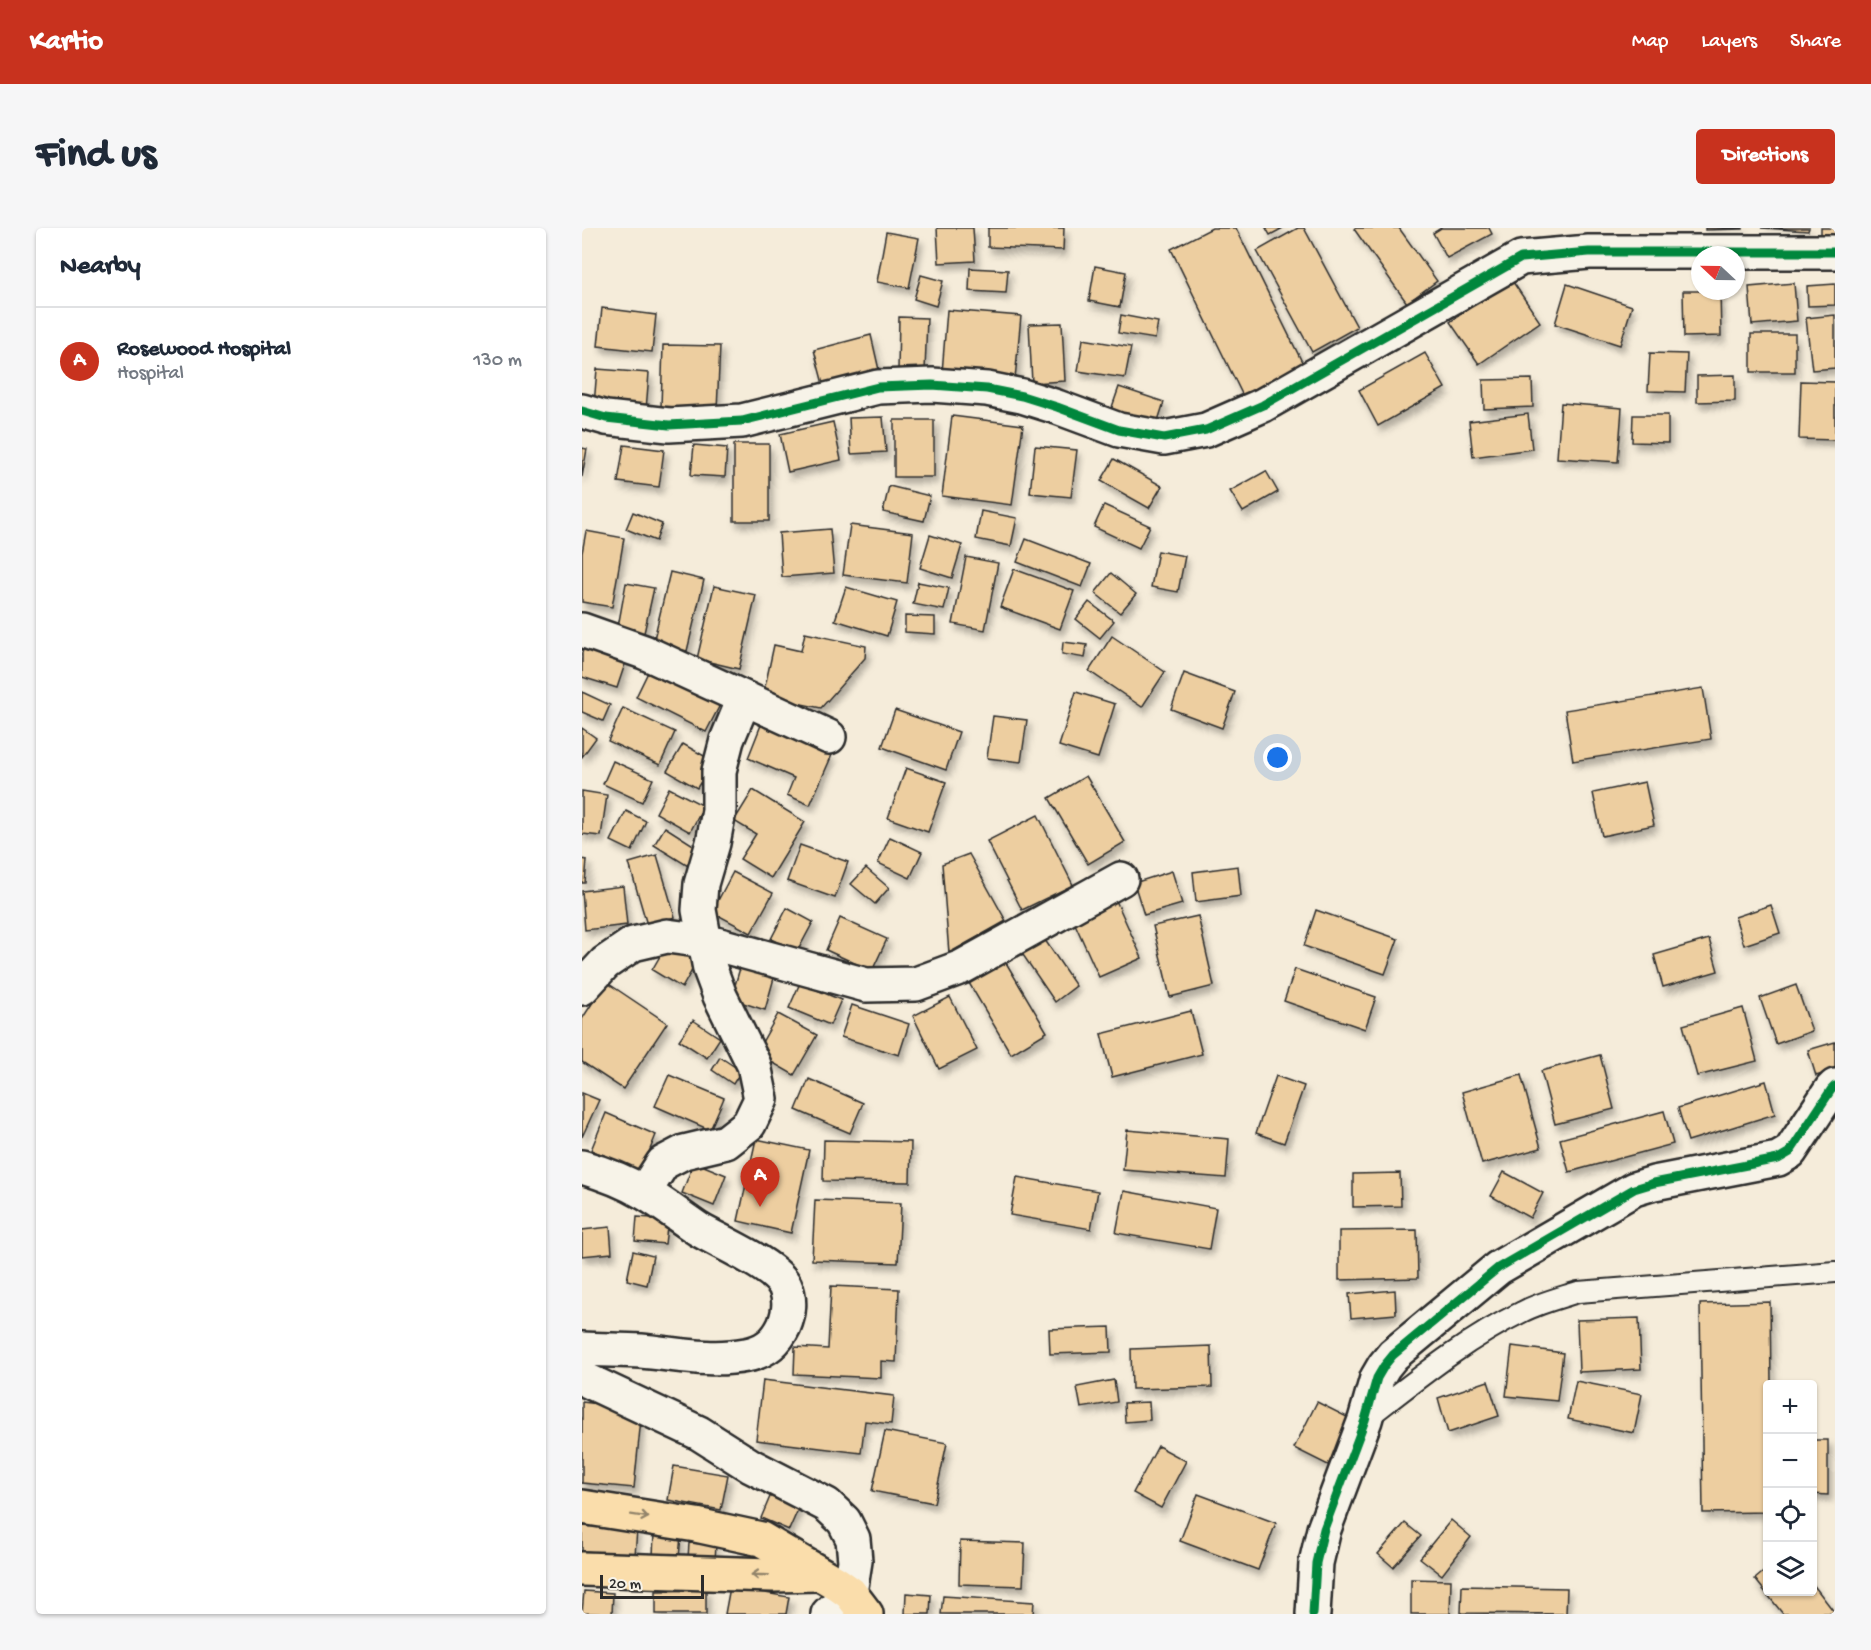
<!DOCTYPE html>
<meta charset="utf-8">
<style>
body{margin:0;font-family:"Gochi Hand",sans-serif;background:#f6f6f7;color:#1f2937}
.controls{position:absolute;right:18px;bottom:18px;display:grid;overflow:hidden;border-radius:6px;box-shadow:0 2px 4px #0004}
.controls button{width:54px;height:54px;display:grid;place-items:center;padding:0;border:0;border-bottom:2px solid #e0e1e3;background:#fff;color:#1f2937;font:30px sans-serif}
.compass{position:absolute;left:1109px;top:18px;width:54px;height:54px;border-radius:50%;background:#fff;box-shadow:0 2px 4px #0004;rotate:292deg}
.scale{position:absolute;left:18px;bottom:15px;width:104px;box-sizing:border-box;padding-left:6px;border:3px solid #2b2b2b;border-top:0;font-size:16px;line-height:21px;white-space:nowrap;color:#2b2b2b;-webkit-text-stroke:4px #f7f3e8;paint-order:stroke}
.you{position:absolute;left:696px;top:530px;width:21px;height:21px;margin:-15px;border:4px solid #fff;border-radius:50%;background:#1a73e8;box-shadow:0 0 0 9px #1a73e833}
.badge{display:grid;place-items:center;width:39px;height:39px;border-radius:50%;background:#c8321e;color:#fff;font-size:20px;font-weight:700}
.pin{position:absolute;translate:-50% -50px;filter:drop-shadow(0 2px 3px #0008)}
.pin::after{content:'';position:absolute;top:32px;width:21px;height:18px;background:inherit;clip-path:polygon(0 0,100% 0,50% 100%)}
.list{margin:0;padding:0;list-style:none}
h2{display:flex;justify-content:space-between;align-items:center;height:78px;margin:0;padding:0 24px;font-size:26px}
h2 small{font-size:20px;font-weight:400;color:#747a83}
.list li{display:grid;grid-template-columns:39px 1fr auto;gap:18px;align-items:center;box-sizing:border-box;height:108px;padding:0 24px;border-top:2px solid #e0e1e3}
.list b{display:block;font-size:22px;white-space:nowrap}
.list p{margin:0;font-size:20px;white-space:nowrap;color:#747a83}
.list em{font-size:20px;font-style:normal;color:#747a83}
.icon{flex:none;width:33px;height:33px;fill:none;stroke:currentColor;stroke-width:2;stroke-linecap:round;stroke-linejoin:round}
.map{position:relative;flex:none;width:1253px;height:1386px;overflow:hidden;border-radius:6px}
header{display:flex;align-items:center;gap:36px;box-sizing:border-box;height:84px;padding:0 30px;background:#c8321e;color:#fff}
header strong{font-size:28px}
nav{display:flex;gap:33px;margin-inline-start:auto;font-size:21px}
.intro{display:flex;align-items:center;justify-content:space-between;box-sizing:border-box;height:144px;padding:0 36px}
h1{margin:0;font-size:42px}
.button{padding:15px 27px;border-radius:6px;background:#c8321e;color:#fff;font-size:21px;font-weight:700}
main{display:flex;gap:36px;padding:0 36px}
aside{flex:1;background:#fff;border-radius:6px;box-shadow:0 2px 4px #0004}
.map>svg:first-child{display:block}
.building{fill:#edcea0;stroke:#2b2b2b;stroke-width:1.5;filter:url(#shadow)}
.lines{fill:none;stroke-linecap:round;stroke-linejoin:round}
.lane-casing{stroke:#2b2b2b;stroke-width:24}
.street-casing{stroke:#2b2b2b;stroke-width:38}
.primary-casing{stroke:#2b2b2b;stroke-width:38}
.lane{stroke:#f7f3e8;stroke-width:20}
.street{stroke:#f7f3e8;stroke-width:33}
.primary{stroke:#faddab;stroke-width:33}
.cycleway-casing{stroke:#f7f3e8;stroke-width:13}
.cycleway{stroke:#00873e;stroke-width:9}
.oneway{stroke:#92846b}
</style>
<header>
<strong>Kartio</strong>
<nav><a>Map</a><a>Layers</a><a>Share</a></nav>
</header>
<div class="intro"><h1>Find us</h1><a class="button">Directions</a></div>
<main>
<aside>
<h2>Nearby<small></small></h2>
<ul class="list">
<li><span class="badge">A</span><div><b>Rosewood Hospital</b><p>Hospital</p></div><em>130 m</em></li>
</ul>
</aside>
<div class="map">
<svg width="1253" height="1386" viewBox="0 0 1253 1386">
<defs>
<filter id="shadow"><feDropShadow dx="3.5" dy="6" stdDeviation="3" flood-color="#0004"/></filter>
</defs>
<rect width="100%" height="100%" fill="#f5ecda"/>
<filter id="ink" filterUnits="userSpaceOnUse"><feTurbulence type="fractalNoise" baseFrequency=".0167" numOctaves="2"/><feDisplacementMap in="SourceGraphic" scale="12" xChannelSelector="R" yChannelSelector="G"/><feConvolveMatrix kernelMatrix="1 2 1 2 8 2 1 2 1" color-interpolation-filters="sRGB"/></filter>
<g filter="url(#ink)">
<g class="building">
<polygon points="355,0 391,0 393,33 357,35"/>
<polygon points="406,0 482,0 481,22 406,19"/>
<polygon points="630,0 654,0 723,140 662,170 589,21"/>
<polygon points="684,0 701,0 688,7"/>
<polygon points="716,0 722,0 775,99 730,124 675,23"/>
<polygon points="773,0 817,0 855,53 825,75 772,1"/>
<polygon points="859,0 907,0 910,6 865,30 851,5"/>
<polygon points="1123,0 1161,0 1161,1 1123,2"/>
<polygon points="1179,0 1227,0 1226,3"/>
<polygon points="1239,0 1253,0 1253,6 1239,7"/>
<polygon points="304,4 337,10 327,60 295,54"/>
<polygon points="513,38 544,44 538,79 507,73"/>
<polygon points="388,40 426,42 424,65 387,63"/>
<polygon points="339,47 361,53 354,78 332,71"/>
<polygon points="929,51 958,94 897,136 868,94"/>
<polygon points="1212,55 1215,93 1170,97 1167,59"/>
<polygon points="985,56 1050,78 1038,117 973,96"/>
<polygon points="1253,56 1253,77 1226,78 1225,58"/>
<polygon points="1101,63 1138,63 1139,108 1102,109"/>
<polygon points="20,80 74,87 70,124 16,118"/>
<polygon points="365,82 439,88 433,151 360,145"/>
<polygon points="539,87 576,94 573,111 536,105"/>
<polygon points="1253,87 1253,140 1230,142 1224,90"/>
<polygon points="317,89 345,90 343,143 316,143"/>
<polygon points="480,95 483,153 450,155 447,96"/>
<rect x="1169" y="106" width="44" height="38"/>
<polygon points="289,107 297,142 241,156 232,122"/>
<polygon points="501,111 549,119 543,150 496,143"/>
<polygon points="81,117 138,118 135,182 79,179"/>
<polygon points="843,125 863,160 796,198 777,162"/>
<polygon points="1068,125 1105,126 1103,164 1066,163"/>
<polygon points="15,141 67,145 64,182 12,177"/>
<polygon points="1153,147 1153,173 1115,174 1115,148"/>
<polygon points="950,151 951,179 902,181 901,152"/>
<polygon points="1219,153 1253,154 1253,212 1217,211"/>
<polygon points="537,159 582,174 575,196 529,182"/>
<polygon points="979,175 1040,180 1036,234 975,230"/>
<polygon points="946,186 950,221 891,229 887,193"/>
<polygon points="1051,187 1086,187 1086,215 1050,214"/>
<polygon points="370,188 441,197 430,277 360,268"/>
<polygon points="301,189 304,224 269,226 267,190"/>
<rect x="312" y="192" width="40" height="57"/>
<polygon points="251,194 259,232 206,244 198,206"/>
<rect x="152" y="216" width="35" height="77"/>
<polygon points="42,217 82,222 77,259 36,254"/>
<polygon points="112,217 145,220 143,249 109,247"/>
<polygon points="453,218 495,222 489,269 448,265"/>
<polygon points="0,220 5,221 0,249"/>
<polygon points="532,231 580,258 567,280 519,253"/>
<polygon points="684,243 696,264 661,284 648,263"/>
<polygon points="307,258 348,268 342,293 301,284"/>
<polygon points="522,277 568,298 557,320 512,299"/>
<polygon points="399,283 435,290 429,318 394,311"/>
<polygon points="51,284 80,296 74,313 44,301"/>
<polygon points="268,297 331,305 325,355 261,347"/>
<polygon points="248,301 252,345 200,349 197,305"/>
<polygon points="4,303 42,310 30,379 0,374 0,325"/>
<polygon points="348,307 380,317 370,350 338,340"/>
<polygon points="444,311 509,336 500,359 435,334"/>
<polygon points="576,323 603,328 596,364 569,359"/>
<polygon points="384,329 416,335 403,402 371,396"/>
<polygon points="432,341 492,363 478,401 418,379"/>
<polygon points="88,344 122,352 105,423 71,415"/>
<polygon points="529,345 554,366 538,385 513,365"/>
<polygon points="336,354 367,360 362,382 331,376"/>
<polygon points="44,355 72,360 62,405 36,399"/>
<polygon points="132,358 174,367 157,441 115,431"/>
<polygon points="264,359 315,374 305,408 253,392"/>
<polygon points="507,374 532,393 518,410 494,391"/>
<polygon points="323,388 353,389 353,406 323,404"/>
<polygon points="223,405 284,418 283,430 239,480 181,468 192,417 219,423"/>
<polygon points="530,408 583,444 560,479 507,443"/>
<polygon points="481,414 505,417 503,430 480,426"/>
<polygon points="3,417 45,430 35,460 0,449 0,425"/>
<polygon points="70,436 141,471 124,504 54,469"/>
<polygon points="602,445 653,464 640,500 589,481"/>
<polygon points="1121,460 1129,511 991,533 983,482"/>
<polygon points="0,464 28,477 21,493 0,484"/>
<polygon points="494,464 533,476 516,530 477,518"/>
<polygon points="41,480 93,504 78,537 26,513"/>
<polygon points="313,482 377,504 364,542 300,519"/>
<polygon points="411,488 445,492 439,534 405,530"/>
<polygon points="179,497 250,527 228,577 205,567 212,550 166,530"/>
<polygon points="0,500 14,510 0,529"/>
<polygon points="101,516 131,533 115,560 85,543"/>
<polygon points="31,533 71,551 60,574 21,556"/>
<polygon points="324,540 364,554 346,604 306,590"/>
<polygon points="504,548 543,614 506,636 467,570"/>
<polygon points="1063,554 1072,597 1020,608 1011,565"/>
<polygon points="87,560 122,578 108,604 74,585"/>
<polygon points="171,562 223,594 189,650 158,631 174,606 152,593"/>
<polygon points="0,563 25,567 19,608 0,606"/>
<polygon points="44,583 64,593 50,623 29,613"/>
<polygon points="456,587 491,657 440,682 405,613"/>
<polygon points="83,599 116,620 106,638 72,617"/>
<polygon points="308,609 340,624 328,650 296,635"/>
<polygon points="218,617 266,634 253,670 205,653"/>
<polygon points="387,626 424,693 367,725 360,636"/>
<polygon points="75,627 93,689 65,697 47,635"/>
<polygon points="0,631 5,632 3,655 0,655"/>
<polygon points="656,638 659,668 614,674 611,644"/>
<polygon points="284,640 307,660 293,676 269,656"/>
<polygon points="590,643 600,676 562,687 552,655"/>
<polygon points="151,644 191,665 169,705 130,684"/>
<polygon points="41,658 45,697 3,702 0,663"/>
<polygon points="532,668 560,730 517,749 489,687"/>
<polygon points="1189,677 1198,705 1162,717 1153,689"/>
<polygon points="205,680 231,694 215,724 189,711"/>
<polygon points="734,682 816,711 803,746 722,718"/>
<polygon points="616,688 632,758 588,769 571,698"/>
<polygon points="258,690 305,711 290,743 244,722"/>
<polygon points="461,709 494,758 473,774 439,724"/>
<polygon points="1127,711 1136,743 1081,759 1072,727"/>
<polygon points="85,716 115,733 100,760 70,742"/>
<polygon points="423,733 465,804 429,826 387,755"/>
<polygon points="158,740 192,750 183,782 149,771"/>
<polygon points="713,741 794,769 783,801 702,773"/>
<polygon points="24,754 85,795 41,861 0,834 0,791"/>
<polygon points="218,755 259,772 248,797 207,780"/>
<polygon points="1214,757 1230,803 1194,816 1178,770"/>
<polygon points="368,769 395,822 357,841 331,788"/>
<polygon points="270,777 327,796 317,827 259,809"/>
<polygon points="1161,780 1175,833 1115,848 1101,797"/>
<polygon points="609,783 620,826 530,849 519,806"/>
<polygon points="196,786 235,807 212,847 174,825"/>
<polygon points="111,792 138,810 125,830 97,812"/>
<polygon points="1253,814 1253,842 1234,848 1226,822"/>
<polygon points="1018,827 1032,881 973,896 959,843"/>
<polygon points="138,829 159,843 151,856 130,842"/>
<polygon points="87,847 142,870 128,902 73,878"/>
<polygon points="939,847 959,920 900,936 880,864"/>
<polygon points="694,848 722,858 702,915 674,905"/>
<polygon points="227,851 281,875 268,905 214,882"/>
<polygon points="1184,853 1193,886 1106,913 1096,880"/>
<polygon points="0,865 17,872 0,909"/>
<polygon points="1082,883 1091,916 987,944 978,911"/>
<polygon points="24,885 74,907 59,943 9,922"/>
<polygon points="545,902 647,911 644,950 541,942"/>
<polygon points="174,911 227,922 209,1005 156,993"/>
<polygon points="242,912 329,914 328,954 241,953"/>
<polygon points="112,934 144,947 132,978 100,965"/>
<polygon points="922,944 961,965 948,990 909,968"/>
<polygon points="818,945 819,978 771,979 771,946"/>
<polygon points="435,949 516,963 509,1001 428,987"/>
<polygon points="542,963 634,980 627,1021 534,1005"/>
<polygon points="233,972 319,975 316,1035 230,1032"/>
<polygon points="55,989 86,991 83,1016 53,1013"/>
<polygon points="28,999 30,1025 0,1028 0,1002"/>
<polygon points="835,1002 836,1050 757,1052 757,1003"/>
<polygon points="51,1023 71,1028 65,1057 45,1052"/>
<polygon points="249,1058 317,1061 314,1134 299,1133 299,1150 212,1146 213,1119 246,1121"/>
<polygon points="813,1062 814,1086 769,1090 767,1066"/>
<polygon points="1188,1074 1189,1156 1186,1156 1186,1284 1121,1285 1118,1076"/>
<polygon points="1057,1090 1059,1141 997,1144 995,1092"/>
<polygon points="528,1099 529,1124 468,1126 467,1101"/>
<polygon points="629,1118 630,1159 550,1161 549,1121"/>
<polygon points="930,1118 981,1125 975,1173 924,1168"/>
<polygon points="181,1152 312,1168 309,1196 283,1193 279,1225 174,1212"/>
<polygon points="532,1152 535,1174 499,1180 495,1159"/>
<polygon points="906,1153 917,1188 866,1205 856,1170"/>
<polygon points="994,1153 1060,1166 1052,1205 986,1191"/>
<polygon points="0,1174 60,1181 52,1260 0,1255"/>
<polygon points="567,1174 568,1192 543,1194 542,1175"/>
<polygon points="735,1174 769,1191 746,1237 712,1220"/>
<polygon points="303,1203 365,1215 352,1275 290,1263"/>
<polygon points="1230,1212 1246,1212 1246,1267 1230,1266"/>
<polygon points="576,1218 604,1233 579,1280 551,1265"/>
<polygon points="92,1238 146,1247 139,1282 86,1272"/>
<polygon points="190,1264 218,1277 207,1302 179,1290"/>
<polygon points="616,1266 694,1295 676,1342 598,1313"/>
<polygon points="869,1292 889,1309 860,1347 838,1330"/>
<polygon points="823,1295 839,1308 811,1339 796,1326"/>
<polygon points="0,1298 55,1302 53,1327 0,1323"/>
<polygon points="72,1305 99,1307 97,1330 71,1328"/>
<polygon points="378,1313 443,1315 441,1358 377,1356"/>
<polygon points="107,1315 134,1317 133,1332 106,1330"/>
<polygon points="1186,1340 1186,1364 1230,1364 1230,1355 1253,1385 1201,1386 1173,1351"/>
<polygon points="829,1351 869,1352 868,1386 829,1386"/>
<polygon points="880,1358 985,1360 984,1386 879,1385"/>
<polygon points="148,1359 207,1369 204,1386 143,1386"/>
<polygon points="124,1362 124,1386 74,1386 74,1363"/>
<polygon points="2,1363 31,1365 30,1386 0,1385"/>
<polygon points="324,1365 349,1367 348,1386 323,1386"/>
<polygon points="361,1368 452,1374 451,1386 359,1386"/>
</g>
<g class="lines">
<defs>
<path id="lane" d="M785,1190c49,-38 99,-79 155,-106 17,-9 37,-14 56,-20l257,-20"/>
<g id="street">
<polyline points="0,183 24,190 87,197 160,193 296,159 350,157 405,161 440,168 475,179 537,202 582,210 624,202 681,177 939,30 1007,24 1253,24"/>
<polyline points="0,402 62,424 247,509"/>
<polyline points="0,760 23,735 51,716 85,708 123,713 284,757 334,756 380,739 539,651"/>
<path d="M0,939c21,6 44,15 63,26 19,11 35,24 53,36 21,13 77,36 87,57 6,13 4,28 -1,40 -8,17 -20,26 -38,29 -35,7 -70,-1 -105,-4 -19,-1 -39,-1 -59,-2"/>
<polyline points="62,964 81,935 102,924 144,914 167,896 179,871 172,837 138,768 128,741 117,682 119,656 131,615 137,583 137,543 145,512 162,471"/>
<polyline points="0,1150 117,1205 169,1238 245,1277 262,1293 271,1311 273,1333 268,1365 246,1386"/>
<polyline points="731,1386 734,1335 742,1301 783,1192 795,1150 802,1138 811,1127 916,1040 1052,961 1072,955 1196,931 1208,924 1249,862 1253,858"/>
</g>
<g id="primary">
<polyline points="0,1279 114,1297 179,1311 254,1355 268,1365 284,1386"/>
<polyline points="0,1341 191,1347 237,1346"/>
</g>
</defs>
<use href="#lane" class="lane-casing"/>
<use href="#street" class="street-casing"/>
<use href="#primary" class="primary-casing"/>
<use href="#lane" class="lane"/>
<use href="#street" class="street"/>
<use href="#primary" class="primary"/>
<defs>
<g id="cycleway">
<polyline points="0,183 24,190 87,197 160,193 296,159 350,157 405,161 440,168 475,179 537,202 582,210 624,202 681,177 939,30 1007,24 1253,24"/>
<polyline points="731,1386 734,1335 742,1301 783,1192 795,1150 802,1138 811,1127 916,1040 1052,961 1072,955 1196,931 1208,924 1249,862 1253,858"/>
</g>
</defs>
<use href="#cycleway" class="cycleway-casing"/>
<use href="#cycleway" class="cycleway"/>
</g>
<defs><path id="oneway-shaft" d="M-6 0H5M1.5-3L5.5 0L1.5 3" fill="none" stroke-width="1.6" stroke-linecap="round" stroke-linejoin="round" transform="scale(1.5)"/></defs>
<g class="oneway">
<use href="#oneway-shaft" transform="translate(58 1288) rotate(9)"/>
<use href="#oneway-shaft" transform="translate(178 1347) rotate(-178)"/>
</g>
</g>
</svg>
<div class="controls">
<button>+</button>
<button>−</button>
<button><svg class="icon" aria-label="locate" viewBox="0 0 24 24"><circle cx="12" cy="12" r="6"/><path d="M12 2v4M12 18v4M2 12h4M18 12h4"/></svg></button>
<button><svg class="icon" aria-label="layers" viewBox="0 0 24 24"><path d="M12 4l9 5-9 5-9-5zM3 14l9 5 9-5"/></svg></button>
</div>
<svg class="compass" viewBox="-18 -18 36 36"><path d="M0-13l5 13h-10z" fill="#e53935"/><path d="M0 13l5-13h-10z" fill="#747a83"/></svg>
<div class="scale">20 m</div>
<div class="you"></div>
<div class="pin badge" style="left:178px;top:979px">A</div>
</div>
</main>
